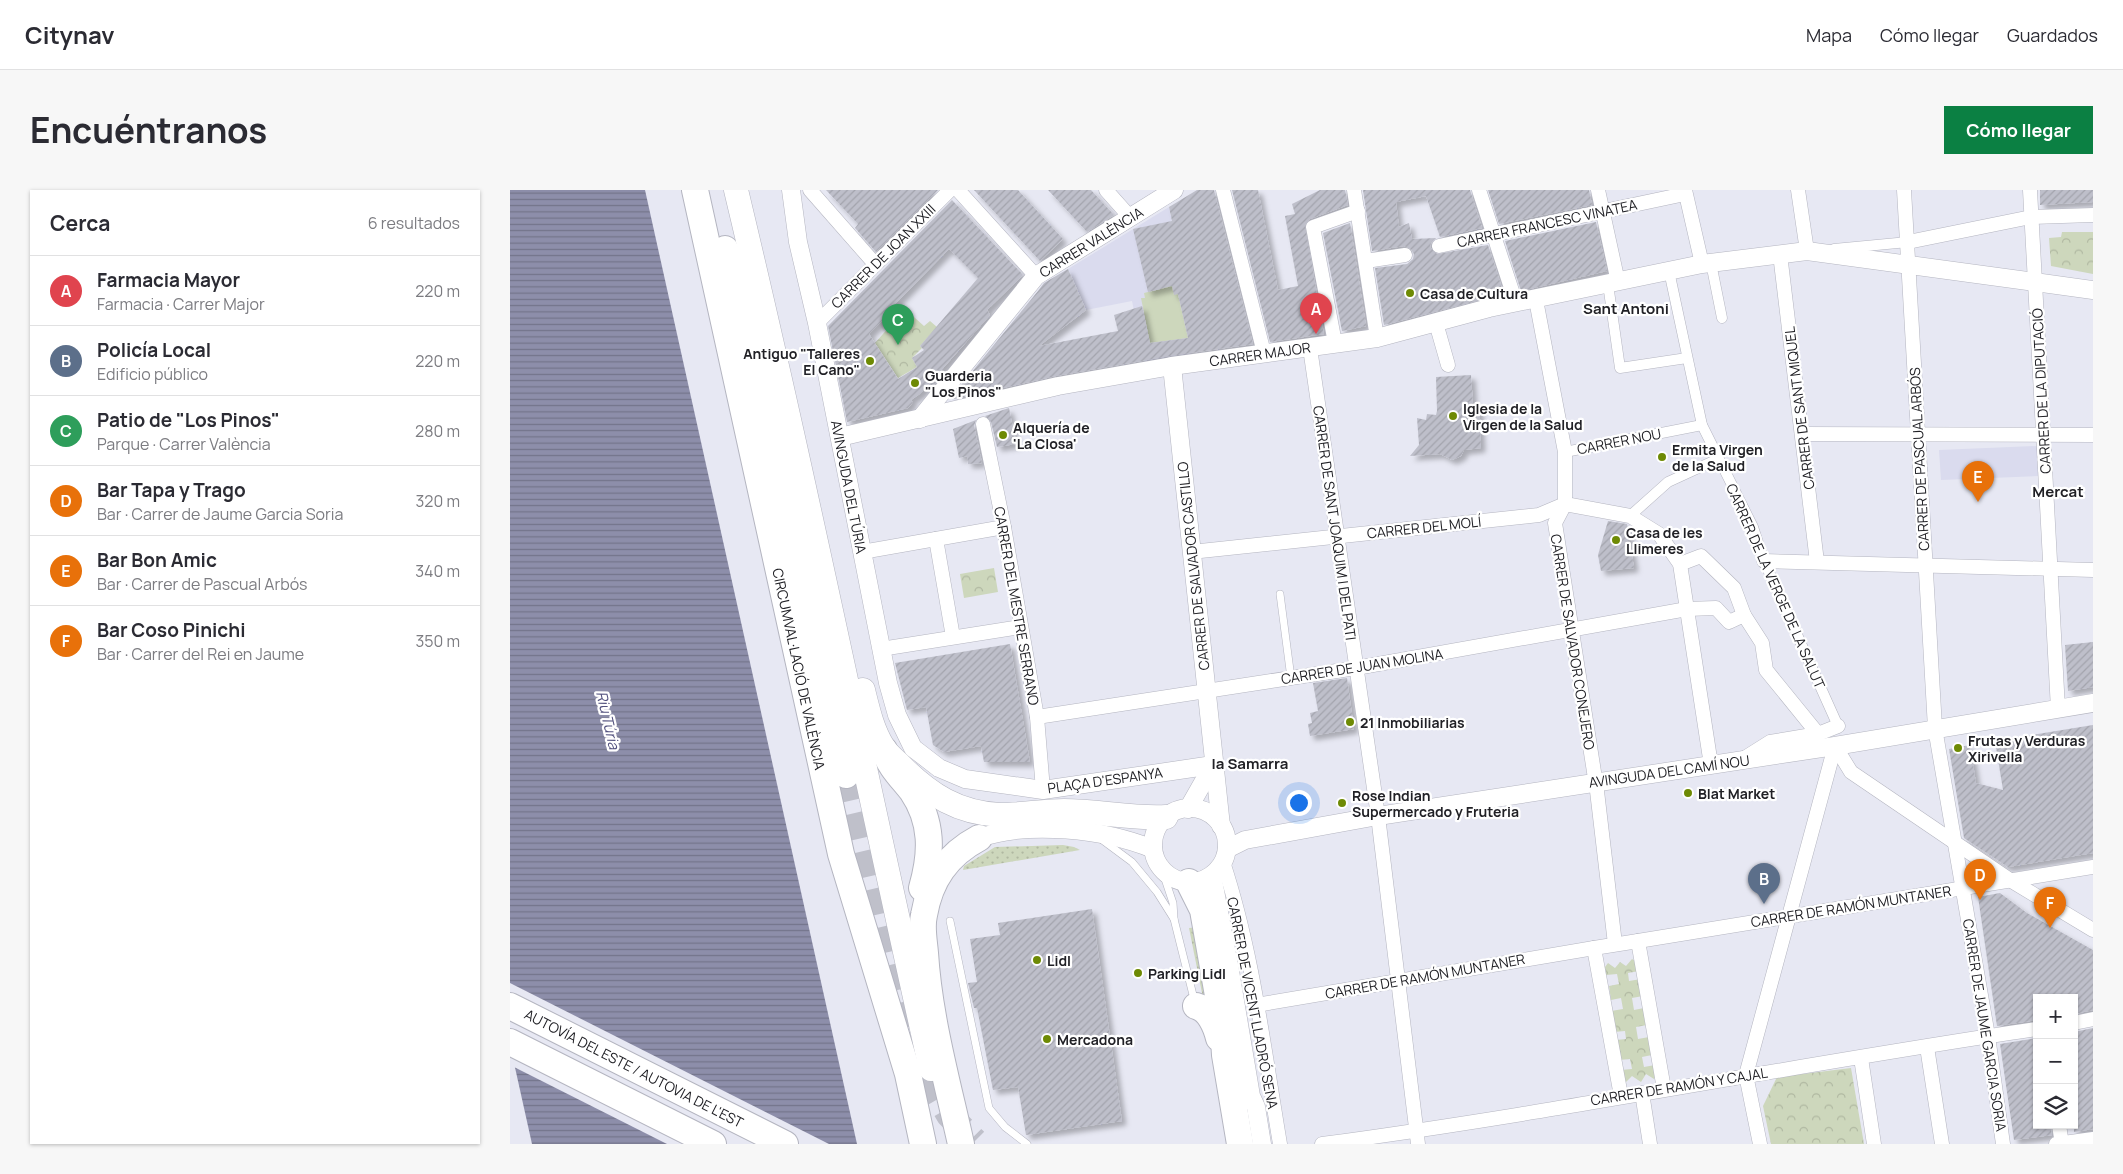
<!DOCTYPE html>
<html lang="es">
<meta charset="utf-8">
<style>
body{margin:0;font-family:Manrope,sans-serif;background:#f7f7f7;color:#2b2b33}
.controls{position:absolute;right:15px;bottom:15px;display:grid;overflow:hidden;border-radius:0px;box-shadow:0 1px 4px #0004}
.controls button{width:45px;height:45px;display:grid;place-items:center;padding:0;border:0;border-bottom:1px solid #e1e1e2;background:#fff;color:#2b2b33;font:25px sans-serif}
.you{position:absolute;left:788px;top:612px;width:18px;height:18px;margin:-12px;border:4px solid #fff;border-radius:50%;background:#1a73e8;box-shadow:0 0 0 8px #1a73e833}
.badge{display:grid;place-items:center;width:32px;height:32px;border-radius:50%;background:#0b8043;color:#fff;font-size:16px;font-weight:700}
.pin{position:absolute;translate:-50% -41px;filter:drop-shadow(0 1px 2px #0008)}
.pin::after{content:'';position:absolute;top:26px;width:18px;height:15px;background:inherit;clip-path:polygon(0 0,100% 0,50% 100%)}
.list{margin:0;padding:0;list-style:none}
h2{display:flex;justify-content:space-between;align-items:center;height:65px;margin:0;padding:0 20px;font-size:21px}
h2 small{font-size:16px;font-weight:400;color:#7c7c81}
.list li{display:grid;grid-template-columns:32px 1fr auto;gap:15px;align-items:center;box-sizing:border-box;height:70px;padding:0 20px;border-top:1px solid #e1e1e2}
.list b{display:block;font-size:19px;white-space:nowrap}
.list p{margin:0;font-size:16px;white-space:nowrap;color:#7c7c81}
.list em{font-size:16px;font-style:normal;color:#7c7c81}
.icon{flex:none;width:28px;height:28px;fill:none;stroke:currentColor;stroke-width:2;stroke-linecap:round;stroke-linejoin:round}
.map{position:relative;flex:none;width:1583px;height:954px;overflow:hidden;border-radius:0px}
header{display:flex;align-items:center;gap:30px;box-sizing:border-box;height:70px;padding:0 25px;background:#fff;border-bottom:1px solid #e1e1e2}
header strong{font-size:24px}
nav{display:flex;gap:28px;margin-inline-start:auto;font-size:18px}
.intro{display:flex;align-items:center;justify-content:space-between;box-sizing:border-box;height:120px;padding:0 30px}
h1{margin:0;font-size:35px}
.button{padding:12px 22px;border-radius:0px;background:#0b8043;color:#fff;font-size:18px;font-weight:700}
main{display:flex;gap:30px;padding:0 30px}
aside{flex:1;background:#fff;border-radius:0px;box-shadow:0 1px 4px #0004}
.map>svg:first-child{display:block}
.built{fill:#dadbee}
.grass{fill:#cdd7bc}
.forest{fill:url(#forest-crowns)}
.garden{fill:url(#garden-dots)}
.water{fill:url(#water-rules)}
.pier{fill:#e7e8f3}
.building{fill:url(#building-hatch);fill-rule:evenodd;filter:url(#shadow)}
.lines{fill:none;stroke-linecap:round;stroke-linejoin:round}
.motorway-tunnel{stroke:#bfc0ca;stroke-width:26;stroke-dasharray:26 13;stroke-linecap:butt}
.service-casing{stroke:#b4b5c0;stroke-width:8}
.pedestrian-casing{stroke:#b4b5c0;stroke-width:11}
.minor-casing{stroke:#b4b5c0;stroke-width:15}
.tertiary-casing{stroke:#b4b5c0;stroke-width:19}
.trunk-casing{stroke:#b4b5c0;stroke-width:25}
.motorway-casing{stroke:#b4b5c0;stroke-width:28}
.service{stroke:#fff;stroke-width:7}
.pedestrian{stroke:#fff;stroke-width:10}
.minor{stroke:#fff;stroke-width:14}
.tertiary{stroke:#fff;stroke-width:18}
.trunk{stroke:#fff;stroke-width:24}
.motorway{stroke:#fff;stroke-width:26}
.poi-dot{fill:#6e8a04;stroke:#fff;stroke-width:2}
.labels{text-anchor:middle;dominant-baseline:central;stroke-width:4.5;stroke-linejoin:round;paint-order:stroke}
.street-label{font-size:14px;fill:#212126;stroke:#fff}
.poi-label{font-size:14px;font-weight:bold;fill:#212126;stroke:#fff;text-anchor:start}
.neighbourhood-label{font-size:15px;font-weight:bold;fill:#212126;stroke:#fff}
.water-label{font-size:15px;font-style:italic;fill:#53527f;stroke:#fff}
</style>
<header>
<strong>Citynav</strong>
<nav><a>Mapa</a><a>Cómo llegar</a><a>Guardados</a></nav>
</header>
<div class="intro"><h1>Encuéntranos</h1><a class="button">Cómo llegar</a></div>
<main>
<aside>
<h2>Cerca<small>6 resultados</small></h2>
<ul class="list">
<li><span class="badge" style="background:#e0444e">A</span><div><b>Farmacia Mayor</b><p>Farmacia · Carrer Major</p></div><em>220 m</em></li>
<li><span class="badge" style="background:#5c6f8a">B</span><div><b>Policía Local</b><p>Edificio público</p></div><em>220 m</em></li>
<li><span class="badge" style="background:#2e9e5b">C</span><div><b>Patio de &quot;Los Pinos&quot;</b><p>Parque · Carrer València</p></div><em>280 m</em></li>
<li><span class="badge" style="background:#e8710a">D</span><div><b>Bar Tapa y Trago</b><p>Bar · Carrer de Jaume Garcia Soria</p></div><em>320 m</em></li>
<li><span class="badge" style="background:#e8710a">E</span><div><b>Bar Bon Amic</b><p>Bar · Carrer de Pascual Arbós</p></div><em>340 m</em></li>
<li><span class="badge" style="background:#e8710a">F</span><div><b>Bar Coso Pinichi</b><p>Bar · Carrer del Rei en Jaume</p></div><em>350 m</em></li>
</ul>
</aside>
<div class="map">
<svg width="1583" height="954" viewBox="0 0 1583 954">
<defs>
<pattern id="forest-crowns" width="20" height="18" patternUnits="userSpaceOnUse" patternTransform="scale(1.25)"><rect width="20" height="18" fill="#cdd7bc"/><path d="M2 6a3 3 0 1 1 6 0M12 15a3 3 0 1 1 6 0" fill="none" stroke="#b0b8a1"/></pattern>
<pattern id="garden-dots" width="8" height="8" patternUnits="userSpaceOnUse" patternTransform="scale(1.25)"><rect width="8" height="8" fill="#cdd7bc"/><path d="M2 2h.1M6 6h.1" fill="none" stroke="#b0b8a1" stroke-width="1.8" stroke-linecap="round"/></pattern>
<pattern id="water-rules" width="6" height="5" patternUnits="userSpaceOnUse" patternTransform="scale(1.25)"><rect width="6" height="5" fill="#8d8eaa"/><path d="M0 2.5h6" fill="none" stroke="#73748a"/></pattern>
<pattern id="building-hatch" width="6" height="6" patternUnits="userSpaceOnUse" patternTransform="scale(1.25)"><rect width="6" height="6" fill="#bebfca"/><path d="M-1 1l2-2M0 6l6-6M5 7l2-2" fill="none" stroke="#a3a4ad"/></pattern>
<filter id="shadow"><feDropShadow dx="4.5" dy="4.5" stdDeviation="2.5" flood-color="#0004"/></filter>
</defs>
<rect width="100%" height="100%" fill="#e7e8f3"/>
<g class="built">
<polygon points="659,17 667,56 668,104 682,168 635,174 622,111 576,120 558,79"/>
<polygon points="1527,256 1528,286 1431,290 1429,260"/>
</g>
<polygon class="grass" points="657,72 668,104 678,148 640,153 631,108 635,108 634,103 651,99"/>
<g class="forest">
<polygon points="1552,42 1583,42 1583,84 1541,76 1539,48 1551,47"/>
<polygon points="395,119 414,136 420,131 427,137 410,156 412,158 402,168 407,177 388,188 365,153"/>
<polygon points="484,378 488,402 454,408 450,384"/>
<polygon points="1122,769 1128,773 1129,781 1118,783 1119,791 1131,789 1133,806 1122,808 1124,820 1134,818 1137,835 1126,837 1128,849 1139,847 1142,865 1132,867 1134,877 1145,875 1147,884 1144,889 1136,884 1131,892 1122,886 1116,892 1112,890 1111,880 1122,879 1120,869 1109,870 1106,850 1116,849 1115,841 1104,842 1101,821 1113,819 1111,808 1101,810 1099,796 1109,794 1107,784 1096,785 1095,777 1098,773 1105,778 1110,772 1116,776"/>
<polygon points="1341,878 1354,954 1261,954 1253,916 1267,887"/>
</g>
<g class="garden">
<polygon points="553,655 564,657 570,660 453,680 454,676 485,657"/>
<polygon points="690,737 706,824 693,808 679,738"/>
</g>
<polygon class="water" points="0,0 135,0 347,954 22,954 0,855"/>
<polygon class="pier" points="0,793 319,954 157,954 2,876 0,866"/>
<g class="building">
<polygon points="316,0 428,0 366,62 345,38 348,34"/>
<polygon points="464,0 508,0 553,49 530,71"/>
<polygon points="538,0 581,0 604,25 577,42"/>
<polygon points="687,0 704,0 743,154 660,166 546,186 444,209 443,205 528,101 534,93 558,79 576,120 529,156 608,141 604,125 632,116 640,153 678,148 668,104 664,105 662,96 638,102 623,39 662,31 659,17"/>
<polygon points="722,0 748,0 768,100 788,96 775,26 785,24 782,14 810,0 835,0 838,15 800,29 795,35 814,144 760,152"/>
<polygon points="853,0 960,0 972,38 930,47 916,6 886,12 889,37 899,33 902,49 926,48 921,53 920,57 927,64 978,55 994,104 874,135 865,78 897,74 903,69 904,64 901,59 894,56 862,61"/>
<polygon points="978,0 1079,0 1082,15 989,34"/>
<polygon points="1530,0 1583,0 1583,12 1530,15"/>
<path d="M442,10l71,75 -36,35 3,5 -69,78 -10,7 2,2 -5,6 -61,14 -19,-96zM439,59l29,29 -58,68 4,4 -12,8 5,9 -19,12 -29,-45 27,-27 -2,-2z"/>
<polygon points="1086,32 1097,81 1011,101 995,51"/>
<polygon points="840,33 856,136 832,141 813,43"/>
<polygon points="961,185 963,215 969,215 971,258 954,260 951,266 942,270 930,264 900,266 909,255 907,228 916,230 917,224 926,225 927,221 926,187"/>
<polygon points="499,218 506,254 487,257 481,232 475,226"/>
<polygon points="466,230 464,236 472,273 458,274 457,266 449,268 443,239"/>
<polygon points="1098,331 1117,334 1124,378 1091,381 1088,365"/>
<polygon points="1583,452 1583,497 1558,501 1555,455"/>
<polygon points="500,454 520,572 474,572 471,556 434,562 423,555 416,517 397,520 385,473"/>
<polygon points="837,488 844,539 800,546 798,534 802,533 800,523 808,521 803,493"/>
<polygon points="1583,535 1583,663 1498,677 1454,648 1439,559 1460,555 1466,593 1493,600 1485,551"/>
<polygon points="1490,703 1517,723 1583,760 1583,820 1564,824 1564,808 1527,808 1527,830 1487,836 1468,707"/>
<polygon points="582,719 612,931 516,945 508,897 483,900 467,818 464,818 458,793 467,792 460,749 490,745 488,733"/>
<polygon points="1583,838 1583,939 1564,942 1564,842"/>
<polygon points="1527,848 1527,935 1540,935 1542,945 1504,950 1490,854"/>
</g>
<g class="lines">
<polyline class="motorway-tunnel" points="336,585 389,814 410,875 439,925 465,951"/>
<defs>
<g id="service">
<polyline points="770,404 781,488"/>
<polyline points="591,649 622,672 647,702 664,729"/>
<polyline points="652,680 663,713 664,729 685,813"/>
<polyline points="440,731 479,918 495,937 517,954"/>
</g>
<g id="pedestrian">
<polyline points="1324,59 1398,52"/>
<polyline points="1201,73 1212,128"/>
<polyline points="1159,81 1192,235 1243,337 1254,371 1328,536"/>
<polyline points="1098,94 1110,178 1177,168"/>
<polyline points="1055,262 1192,235"/>
<polyline points="1120,326 1158,292 1208,269"/>
</g>
<g id="minor">
<polyline points="300,0 365,74"/>
<polyline points="448,0 526,86"/>
<polyline points="596,0 620,27"/>
<polyline points="713,0 754,163"/>
<polyline points="844,0 867,148"/>
<polyline points="969,0 1006,113"/>
<polyline points="1088,0 1108,92"/>
<polyline points="1175,0 1192,74"/>
<polyline points="1288,0 1297,61"/>
<polyline points="1394,0 1425,538 1478,846 1493,954"/>
<polyline points="1520,0 1548,519"/>
<polyline points="1398,52 1521,27 1583,25"/>
<polyline points="929,56 1175,4"/>
<polyline points="1270,64 1307,372"/>
<polyline points="856,71 895,65"/>
<polyline points="1026,110 1055,262 1055,314"/>
<polyline points="307,133 440,0"/>
<polyline points="926,133 938,175"/>
<polyline points="825,153 803,37 848,21"/>
<polyline points="800,158 868,626 908,954"/>
<polyline points="473,234 494,337 527,527 533,600"/>
<polyline points="1292,244 1583,245"/>
<polyline points="1055,314 1045,333 1087,601 1105,754"/>
<polyline points="1055,314 1120,326 1149,344 1170,374 1201,575"/>
<polyline points="426,349 443,447"/>
<polyline points="352,362 494,337"/>
<polyline points="681,362 1029,325 1055,314"/>
<polyline points="1254,371 1583,380"/>
<polyline points="1170,374 1191,366 1224,398 1234,425"/>
<polyline points="371,459 510,437"/>
<polyline points="527,527 846,478 1177,419 1206,418 1219,432 1234,425 1252,453 1256,480 1308,544"/>
<polyline points="1325,556 1341,582 1500,690 1583,740"/>
<polyline points="1233,569 1260,552 1308,544 1328,536"/>
<path d="M713,672c30,91 41,188 57,282"/>
<polyline points="1128,751 1583,677"/>
<polyline points="746,815 1084,758"/>
<polyline points="1564,833 1583,829"/>
<polyline points="1417,857 1432,954"/>
<polyline points="1351,868 1364,954"/>
<polyline points="1132,903 1140,954"/>
<polyline points="1111,906 1084,758 1128,751 1154,899"/>
<polyline points="1549,935 1552,954"/>
<path d="M812,954c239,-32 476,-80 715,-115"/>
<polyline points="1250,954 1236,885 1325,556"/>
<polyline points="1546,954 1583,949"/>
</g>
<g id="tertiary">
<polyline points="281,0 288,52 307,133 378,493 387,525 403,558 429,578 455,589 533,600 703,575"/>
<polyline points="662,176 711,636"/>
<polyline points="410,229 526,86 664,0"/>
<polyline points="330,247 548,196 662,176 867,148 979,118 1192,74 1297,61 1583,100"/>
<circle cx="680" cy="655" r="37"/>
<polyline points="678,619 703,575"/>
<path d="M469,648c50,-17 125,-9 174,11"/>
<polyline points="717,659 735,650 868,626 1325,556 1583,513"/>
<polyline points="702,685 719,775 741,906 746,917 752,954"/>
</g>
<g id="trunk">
<path d="M226,0c70,292 129,586 195,879"/>
<path d="M353,500c5,20 9,39 20,57 4,7 12,13 18,19 29,29 57,47 99,49 21,0 43,-4 64,-4 35,0 68,8 102,6"/>
</g>
<g id="motorway">
<polyline points="185,0 331,664 398,884 413,954"/>
<polyline points="215,59 234,131 336,585"/>
<path d="M374,560c6,17 17,27 28,41 21,31 20,62 10,97"/>
<polyline points="679,692 693,720 713,834 715,865 730,954"/>
<polyline points="0,816 275,954"/>
<path d="M686,816c13,3 20,20 23,32"/>
<polyline points="0,852 203,954"/>
<path d="M451,954c-14,-63 -32,-127 -36,-191 -1,-12 -4,-26 -1,-38 6,-35 23,-60 55,-77"/>
</g>
</defs>
<use href="#service" class="service-casing"/>
<use href="#pedestrian" class="pedestrian-casing"/>
<use href="#minor" class="minor-casing"/>
<use href="#tertiary" class="tertiary-casing"/>
<use href="#trunk" class="trunk-casing"/>
<use href="#motorway" class="motorway-casing"/>
<use href="#service" class="service"/>
<use href="#pedestrian" class="pedestrian"/>
<use href="#minor" class="minor"/>
<use href="#tertiary" class="tertiary"/>
<use href="#trunk" class="trunk"/>
<use href="#motorway" class="motorway"/>
</g>
<g class="poi-dot">
<circle cx="900" cy="103" r="5"/>
<circle cx="360" cy="171" r="5"/>
<circle cx="405" cy="193" r="5"/>
<circle cx="943" cy="226" r="5"/>
<circle cx="493" cy="245" r="5"/>
<circle cx="1152" cy="267" r="5"/>
<circle cx="1106" cy="350" r="5"/>
<circle cx="840" cy="532" r="5"/>
<circle cx="1448" cy="558" r="5"/>
<circle cx="1178" cy="603" r="5"/>
<circle cx="832" cy="613" r="5"/>
<circle cx="527" cy="770" r="5"/>
<circle cx="628" cy="783" r="5"/>
<circle cx="537" cy="849" r="5"/>
</g>
<g class="labels">
<g class="street-label">
<text transform="translate(1037 33) rotate(-12)">CARRER FRANCESC VINATEA</text>
<text transform="translate(581 52) rotate(-32)">CARRER VALÈNCIA</text>
<text transform="translate(373 66) rotate(-45)">CARRER DE JOAN XXIII</text>
<text transform="translate(750 164) rotate(-8)">CARRER MAJOR</text>
<text transform="translate(1531 201) rotate(-93)">CARRER DE LA DIPUTACIÓ</text>
<text transform="translate(1289 218) rotate(-97)">CARRER DE SANT MIQUEL</text>
<text transform="translate(1109 251) rotate(-11)">CARRER NOU</text>
<text transform="translate(1409 269) rotate(-93)">CARRER DE PASCUAL ARBÓS</text>
<text transform="translate(339 297) rotate(79)">AVINGUDA DEL TÚRIA</text>
<text transform="translate(825 333) rotate(82)">CARRER DE SANT JOAQUIM I DEL PATI</text>
<text transform="translate(914 337) rotate(-6)">CARRER DEL MOLÍ</text>
<text transform="translate(683 376) rotate(-96)">CARRER DE SALVADOR CASTILLO</text>
<text transform="translate(1266 396) rotate(66)">CARRER DE LA VERGE DE LA SALUT</text>
<text transform="translate(507 416) rotate(80)">CARRER DEL MESTRE SERRANO</text>
<text transform="translate(1063 452) rotate(81)">CARRER DE SALVADOR CONEJERO</text>
<text transform="translate(852 476) rotate(-9)">CARRER DE JUAN MOLINA</text>
<text transform="translate(289 479) rotate(78)">CIRCUMVAL·LACIÓ DE VALÈNCIA</text>
<text transform="translate(1159 581) rotate(-8)">AVINGUDA DEL CAMÍ NOU</text>
<text transform="translate(595 590) rotate(-8)">PLAÇA D'ESPANYA</text>
<text transform="translate(1341 716) rotate(-9)">CARRER DE RAMÓN MUNTANER</text>
<text transform="translate(915 786) rotate(-10)">CARRER DE RAMÓN MUNTANER</text>
<text transform="translate(743 813) rotate(79)">CARRER DE VICENT LLADRÓ SENA</text>
<text transform="translate(1475 835) rotate(81)">CARRER DE JAUME GARCIA SORIA</text>
<text transform="translate(124 878) rotate(27)">AUTOVÍA DEL ESTE / AUTOVIA DE L'EST</text>
<text transform="translate(1169 896) rotate(-9)">CARRER DE RAMÓN Y CAJAL</text>
</g>
<g class="poi-label">
<text x="910" y="103">Casa de Cultura</text>
<text x="350" y="163" text-anchor="end">Antiguo "Talleres<tspan x="350" dy="16">El Cano"</tspan></text>
<text x="415" y="185">Guarderia<tspan x="415" dy="16">"Los Pinos"</tspan></text>
<text x="953" y="218">Iglesia de la<tspan x="953" dy="16">Virgen de la Salud</tspan></text>
<text x="503" y="237">Alquería de<tspan x="503" dy="16">'La Closa'</tspan></text>
<text x="1162" y="259">Ermita Virgen<tspan x="1162" dy="16">de la Salud</tspan></text>
<text x="1116" y="342">Casa de les<tspan x="1116" dy="16">Llimeres</tspan></text>
<text x="850" y="532">21 Inmobiliarias</text>
<text x="1458" y="550">Frutas y Verduras<tspan x="1458" dy="16">Xirivella</tspan></text>
<text x="1188" y="603">Blat Market</text>
<text x="842" y="605">Rose Indian<tspan x="842" dy="16">Supermercado y Fruteria</tspan></text>
<text x="537" y="770">Lidl</text>
<text x="638" y="783">Parking Lidl</text>
<text x="547" y="849">Mercadona</text>
</g>
<g class="neighbourhood-label">
<text x="1116" y="118">Sant Antoni</text>
<text x="1548" y="301">Mercat</text>
<text x="740" y="573">la Samarra</text>
</g>
<g class="water-label">
<text transform="translate(98 530) rotate(77)">Riu Túria</text>
</g>
</g>
</svg>
<div class="controls">
<button>+</button>
<button>−</button>
<button><svg class="icon" aria-label="layers" viewBox="0 0 24 24"><path d="M12 4l9 5-9 5-9-5zM3 14l9 5 9-5"/></svg></button>
</div>
<div class="you"></div>
<div class="pin badge" style="left:806px;top:144px;background:#e0444e">A</div>
<div class="pin badge" style="left:1254px;top:714px;background:#5c6f8a">B</div>
<div class="pin badge" style="left:388px;top:155px;background:#2e9e5b">C</div>
<div class="pin badge" style="left:1470px;top:710px;background:#e8710a">D</div>
<div class="pin badge" style="left:1468px;top:312px;background:#e8710a">E</div>
<div class="pin badge" style="left:1540px;top:738px;background:#e8710a">F</div>
</div>
</main>
